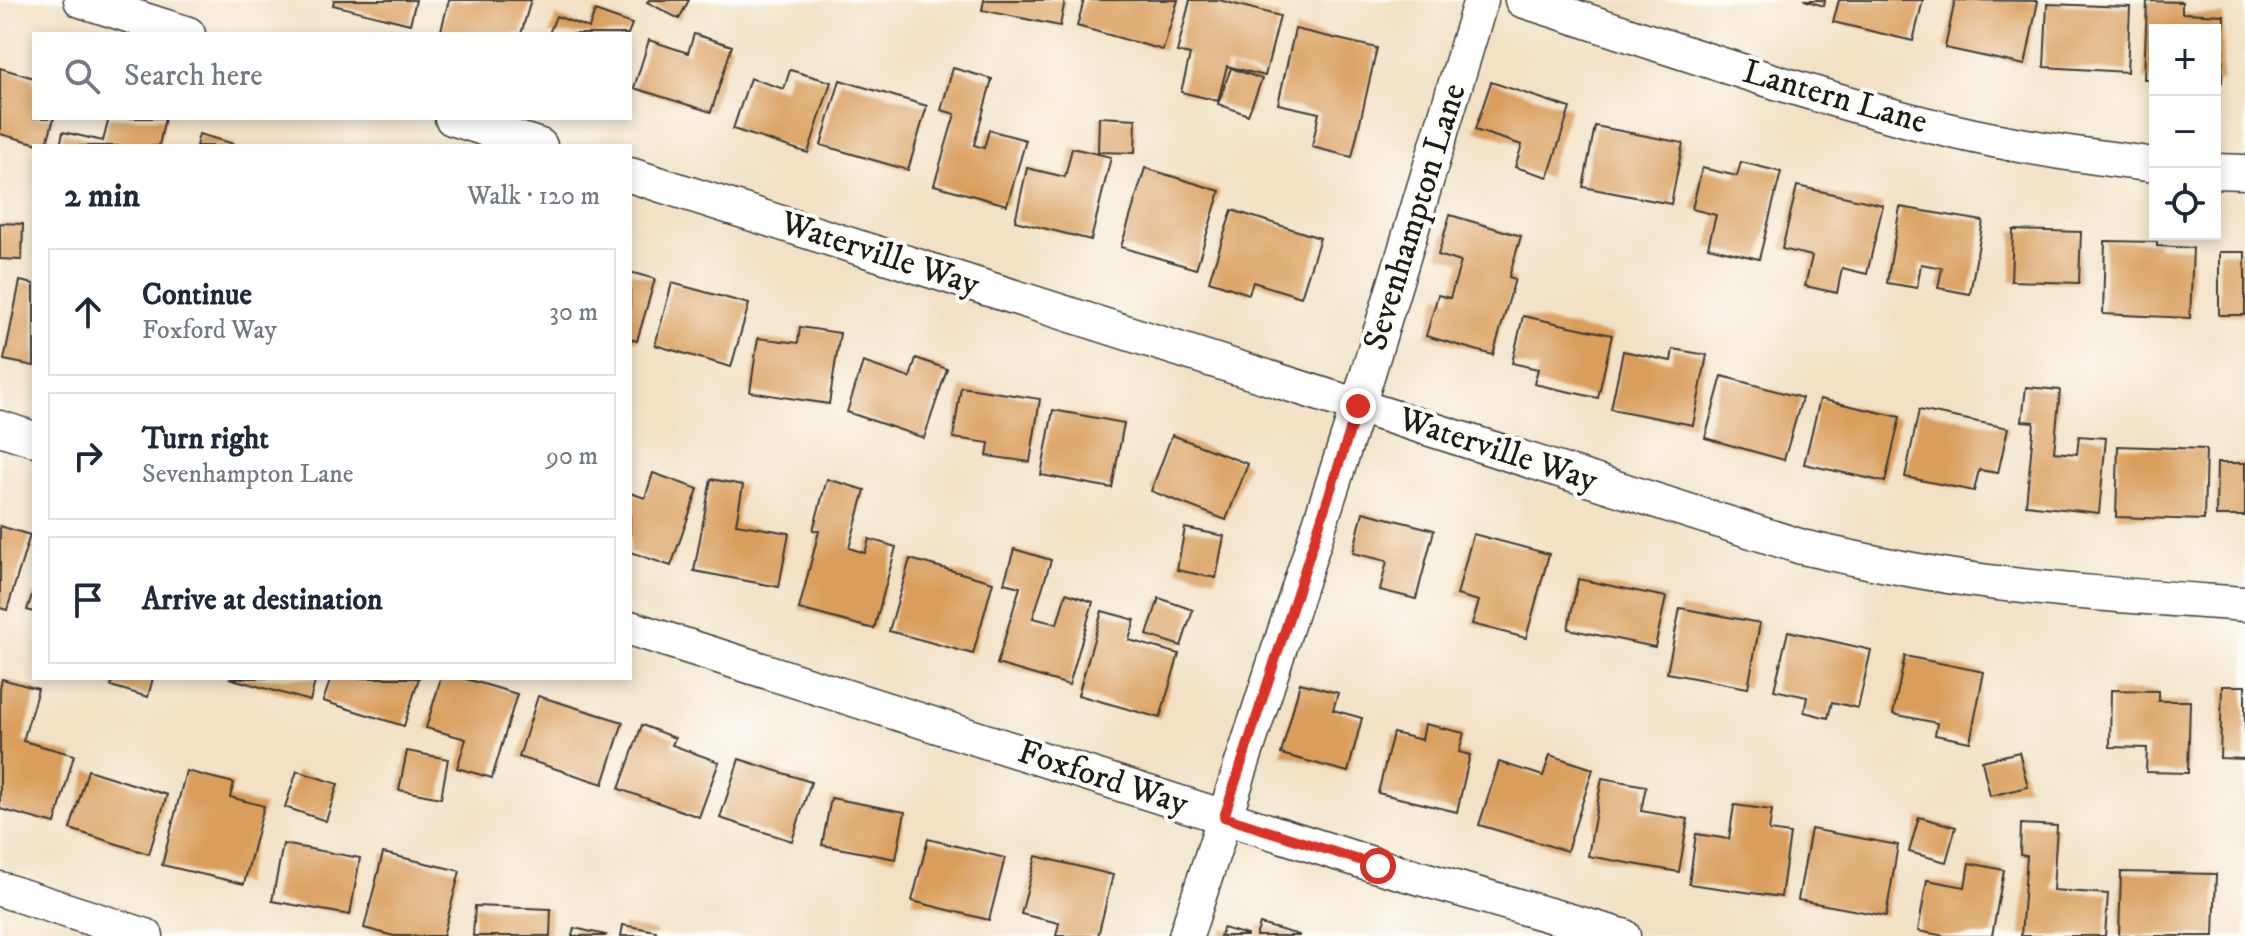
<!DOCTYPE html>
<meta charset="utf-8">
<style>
body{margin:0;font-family:"IM FELL DW Pica",serif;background:#f2f2f3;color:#1f2937}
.controls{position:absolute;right:24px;top:24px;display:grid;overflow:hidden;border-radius:0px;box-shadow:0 4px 12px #0003}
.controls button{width:72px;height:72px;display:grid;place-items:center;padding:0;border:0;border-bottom:2px solid #e0e1e3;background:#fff;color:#1f2937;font:40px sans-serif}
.stop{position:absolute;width:24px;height:24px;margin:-18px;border:6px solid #d93025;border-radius:50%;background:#fff}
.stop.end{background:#d93025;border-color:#fff;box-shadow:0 2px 8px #0008}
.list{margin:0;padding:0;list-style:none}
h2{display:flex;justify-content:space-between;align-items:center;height:104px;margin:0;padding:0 32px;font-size:34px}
h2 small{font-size:26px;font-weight:400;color:#747a83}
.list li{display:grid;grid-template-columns:52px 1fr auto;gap:24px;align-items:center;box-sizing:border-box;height:128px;margin:0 16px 16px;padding:0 16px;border:2px solid #e0e1e3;border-radius:0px}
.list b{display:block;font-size:30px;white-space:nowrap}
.list p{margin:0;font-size:26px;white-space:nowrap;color:#747a83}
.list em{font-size:26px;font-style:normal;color:#747a83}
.icon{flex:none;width:44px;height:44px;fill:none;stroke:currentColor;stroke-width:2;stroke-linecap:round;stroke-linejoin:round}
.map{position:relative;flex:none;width:2245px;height:936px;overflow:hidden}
.search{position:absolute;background:#fff;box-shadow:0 4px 12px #0003;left:32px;top:32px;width:600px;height:88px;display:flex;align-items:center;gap:20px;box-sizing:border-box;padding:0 28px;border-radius:0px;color:#747a83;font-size:30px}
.panel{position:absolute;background:#fff;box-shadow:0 4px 12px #0003;left:32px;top:144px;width:600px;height:536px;border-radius:0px}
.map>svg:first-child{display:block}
.building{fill:#d99e5b}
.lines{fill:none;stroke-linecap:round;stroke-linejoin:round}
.street-casing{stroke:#3c3a35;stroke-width:37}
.street{stroke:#fff;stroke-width:34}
.route{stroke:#d93025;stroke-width:10}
.labels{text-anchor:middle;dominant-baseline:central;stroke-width:8;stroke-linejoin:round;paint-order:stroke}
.street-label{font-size:34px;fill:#1c1c1c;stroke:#fdfcf7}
</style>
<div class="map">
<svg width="2245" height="936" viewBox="0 0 2245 936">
<rect width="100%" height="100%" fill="#fdfcf7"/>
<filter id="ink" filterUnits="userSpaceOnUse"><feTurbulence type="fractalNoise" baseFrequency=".0125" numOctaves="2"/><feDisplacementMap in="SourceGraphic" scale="16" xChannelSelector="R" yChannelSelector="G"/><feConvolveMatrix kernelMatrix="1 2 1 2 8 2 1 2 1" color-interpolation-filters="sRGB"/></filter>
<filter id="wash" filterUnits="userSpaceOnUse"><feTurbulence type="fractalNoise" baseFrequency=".006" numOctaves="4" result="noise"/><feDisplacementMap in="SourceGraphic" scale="32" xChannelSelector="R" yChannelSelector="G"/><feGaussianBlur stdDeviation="1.8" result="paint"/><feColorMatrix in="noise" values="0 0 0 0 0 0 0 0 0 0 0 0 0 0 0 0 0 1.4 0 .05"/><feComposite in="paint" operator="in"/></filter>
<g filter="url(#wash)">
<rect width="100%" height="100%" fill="#f2e1c4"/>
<g id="blocks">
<g class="building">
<polygon points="334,0 416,0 410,24 333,5"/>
<polygon points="449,0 531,0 521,34 440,34"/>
<polygon points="649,0 689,0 679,19 647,2"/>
<polygon points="984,0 1065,0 1060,26 982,10"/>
<polygon points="1084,0 1178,0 1163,50 1077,26"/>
<polygon points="1190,0 1219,0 1280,16 1265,76 1227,66 1218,101 1181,92 1190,55 1177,52"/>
<polygon points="1804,0 1825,0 1824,6"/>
<polygon points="1839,0 1923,0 1913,41 1833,22"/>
<polygon points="1955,0 2038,1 2025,65 1945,48"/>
<polygon points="2147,1 2182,2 2182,13 2224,15 2222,82 2215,81 2215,30 2155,30 2155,79 2144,79"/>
<polygon points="2047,4 2130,7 2127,72 2044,67"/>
<polygon points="595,11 632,24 628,34 549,34 556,16 589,28"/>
<polygon points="1295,29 1377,48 1352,157 1312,147 1319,113 1278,104"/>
<polygon points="694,34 732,46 711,112 634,88 649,40 688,53"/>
<polygon points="0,68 34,78 34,118 54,118 46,146 0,134"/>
<polygon points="953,68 992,79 974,145 984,148 989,130 1026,140 1007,205 934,185 955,114 941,110"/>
<polygon points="1231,68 1262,79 1248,115 1218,104"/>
<polygon points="790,70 831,82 808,153 733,129 750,78 784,89"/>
<polygon points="840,80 927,106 908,170 821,145"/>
<polygon points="1491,82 1570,108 1548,177 1515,167 1522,145 1475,130"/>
<polygon points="1099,117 1136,119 1135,153 1098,152"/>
<polygon points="109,118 165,118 159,146 60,146 63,132 103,141"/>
<polygon points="1595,126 1683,143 1671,204 1583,187"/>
<polygon points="199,134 237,145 237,146 196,146"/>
<polygon points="1072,148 1111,157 1091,240 1015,221 1027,168 1065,177"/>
<polygon points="1741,162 1781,172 1759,259 1708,247 1716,215 1692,209 1702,168 1737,176"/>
<polygon points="1145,168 1220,191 1196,269 1121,247"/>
<polygon points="1797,186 1883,205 1867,274 1842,268 1837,293 1805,286 1812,256 1782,249"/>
<polygon points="1900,207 1983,221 1970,294 1938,288 1942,268 1921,264 1917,288 1887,283"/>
<polygon points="1232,210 1320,238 1301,297 1253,282 1249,294 1209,281"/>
<polygon points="1450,215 1521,236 1509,277 1515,279 1493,355 1426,336 1438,295 1450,298 1461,262 1438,255"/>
<polygon points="0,223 23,224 22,260 0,259"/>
<polygon points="2013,230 2081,232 2079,283 2011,281"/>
<polygon points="2105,241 2157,242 2157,246 2193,248 2190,318 2103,314"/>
<rect x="2219" y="252" width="26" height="63"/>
<polygon points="630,272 655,279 637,341 630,339"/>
<polygon points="20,281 34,284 34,366 4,360"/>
<polygon points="672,283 749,304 731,367 655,345"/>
<polygon points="1523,316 1612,335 1598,398 1534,384 1538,369 1512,363"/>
<polygon points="800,327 840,333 829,404 750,392 758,338 798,343"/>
<polygon points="1673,349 1707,355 1693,425 1611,409 1623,351 1671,361"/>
<polygon points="916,358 947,369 924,438 847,412 863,362 910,378"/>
<polygon points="1722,376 1802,398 1784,460 1705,438"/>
<polygon points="961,387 1040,399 1030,462 987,456 989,443 953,438"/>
<polygon points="2026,387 2060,390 2054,452 2077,454 2079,436 2106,438 2099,513 2026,505 2034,422 2022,421"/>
<polygon points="1820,399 1900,417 1885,482 1804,464"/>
<polygon points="1053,410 1124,423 1112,488 1041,475"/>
<polygon points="1919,410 2008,428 1998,473 1979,470 1974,491 1905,477"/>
<polygon points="1172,435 1248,464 1226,520 1151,491"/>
<polygon points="2118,446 2206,449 2204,520 2116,517"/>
<polygon points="2217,463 2245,463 2245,516 2216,516"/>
<polygon points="653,473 698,489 671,566 630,552 630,493 645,498"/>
<polygon points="711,479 743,485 736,524 789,533 779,587 694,571"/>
<polygon points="827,479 865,490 849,548 865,553 869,539 896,547 874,629 799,609 819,531 813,530"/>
<polygon points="1363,512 1434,530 1416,599 1380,590 1387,561 1353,553"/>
<polygon points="0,526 30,535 7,610 0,608"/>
<polygon points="1185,528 1224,536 1216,578 1177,570"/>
<polygon points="1473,534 1549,554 1526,638 1472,624 1479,601 1457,595"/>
<polygon points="1014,549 1051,560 1033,618 1057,624 1066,593 1093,602 1069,685 997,664 1020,587 1004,583"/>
<polygon points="910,559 993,582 973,654 889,631"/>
<polygon points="1578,579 1666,597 1655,647 1568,629"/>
<polygon points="34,589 34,612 27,610"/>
<polygon points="1159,598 1193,610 1181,646 1147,635"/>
<polygon points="1680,608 1760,623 1748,688 1667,673"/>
<polygon points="1102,611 1135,620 1129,640 1179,654 1160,718 1078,695"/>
<polygon points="1788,631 1871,650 1858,708 1832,702 1828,718 1804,712 1807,697 1774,690"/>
<polygon points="1905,656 1984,672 1970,742 1935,735 1937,723 1893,714"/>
<polygon points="113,678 153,678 148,697 111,686"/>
<polygon points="229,678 316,678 310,701"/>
<polygon points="331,678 419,678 404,726 323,701"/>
<polygon points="441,678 463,678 517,694 492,778 457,768 466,739 426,728"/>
<polygon points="2,679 38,689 23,741 74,755 55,824 0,809 0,688"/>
<polygon points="1300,683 1338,693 1333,710 1362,718 1348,772 1281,754"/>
<polygon points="2222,686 2245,686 2245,759 2220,758"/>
<polygon points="2111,690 2158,691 2158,701 2190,701 2188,773 2146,772 2147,748 2110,747"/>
<polygon points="538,696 623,722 603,784 519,757"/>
<polygon points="1425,724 1464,733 1459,752 1470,755 1457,812 1378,793 1393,733 1422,740"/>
<polygon points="642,725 675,738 672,745 719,762 699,817 619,789"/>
<polygon points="407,751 448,759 441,798 399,790"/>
<polygon points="2019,752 2028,787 1990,796 1982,761"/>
<polygon points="1550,755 1593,769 1567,851 1479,825 1499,762 1543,776"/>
<polygon points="739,759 811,782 792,841 720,818"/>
<polygon points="88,770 167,795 149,854 70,829"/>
<polygon points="186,771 234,783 230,797 264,806 244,884 162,865"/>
<polygon points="297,771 338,784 326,821 285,807"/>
<polygon points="1602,778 1646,786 1641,811 1688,819 1679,872 1588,856"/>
<polygon points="831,798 905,812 896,859 822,845"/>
<polygon points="1734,805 1772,810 1769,831 1790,834 1781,897 1689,884 1696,834 1729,839"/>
<polygon points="1919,817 1956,827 1946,862 1909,852"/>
<polygon points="2021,824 2057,826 2053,890 2108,894 2105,936 2021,936 2027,856 2020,855"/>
<polygon points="1811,829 1898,845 1886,916 1798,900"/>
<polygon points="928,839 1005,858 989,920 912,901"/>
<polygon points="283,844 360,858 350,915 272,901"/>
<polygon points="383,853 460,871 443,936 394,936 364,928"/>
<polygon points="1036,856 1113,875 1098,936 1056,936 1059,923 1021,914"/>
<polygon points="1969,863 2004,870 1992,936 1945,936 1918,931 1927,880 1965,887"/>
<polygon points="2121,872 2216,874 2214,936 2119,936"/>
<polygon points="475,906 551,909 550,936 473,936"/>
<polygon points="1260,924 1299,935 1299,936 1256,936"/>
<polygon points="623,925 656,931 655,936 621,936"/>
<polygon points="574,928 606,935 605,936 572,936"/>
<polygon points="1223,928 1247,935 1247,936 1220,936"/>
</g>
</g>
</g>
<g filter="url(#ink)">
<use href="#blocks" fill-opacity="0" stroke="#3c3a35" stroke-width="2"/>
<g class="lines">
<defs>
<g id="street">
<polyline points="81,0 188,34"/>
<path d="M1522,0c142,45 284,96 430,131 67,16 135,25 203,34"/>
<polyline points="452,118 540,146"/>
<polyline points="2215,171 2245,172"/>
<path d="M630,175l1172,372c62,14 124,27 187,35 85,11 171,16 256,22"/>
<polyline points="0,428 34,439"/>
<polyline points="630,628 1378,866 1623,936"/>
<polyline points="0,889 146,936"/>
<polyline points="1186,936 1358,406 1481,0"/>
</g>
</defs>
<use href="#street" class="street-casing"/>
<use href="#street" class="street"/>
</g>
</g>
<g class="lines" filter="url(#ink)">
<polyline class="route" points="1358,406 1224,817 1378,866"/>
</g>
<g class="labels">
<g class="street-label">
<text transform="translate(1835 97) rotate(16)">Lantern Lane</text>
<text transform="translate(1415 217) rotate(-73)">Sevenhampton Lane</text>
<text transform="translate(880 254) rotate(18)">Waterville Way</text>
<text transform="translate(1498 450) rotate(18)">Waterville Way</text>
<text transform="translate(1103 778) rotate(18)">Foxford Way</text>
</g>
</g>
</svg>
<div class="controls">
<button>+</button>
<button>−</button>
<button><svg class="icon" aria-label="locate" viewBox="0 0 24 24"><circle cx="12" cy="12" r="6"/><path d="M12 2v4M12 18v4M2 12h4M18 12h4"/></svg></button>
</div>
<div class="stop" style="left:1378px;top:866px"></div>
<div class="stop end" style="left:1358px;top:406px"></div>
<div class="search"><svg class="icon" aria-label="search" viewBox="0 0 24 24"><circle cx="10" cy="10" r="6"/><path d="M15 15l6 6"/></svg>Search here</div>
<section class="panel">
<h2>2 min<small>Walk · 120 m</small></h2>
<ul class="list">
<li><svg class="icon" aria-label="ahead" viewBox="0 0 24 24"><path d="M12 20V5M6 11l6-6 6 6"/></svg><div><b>Continue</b><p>Foxford Way</p></div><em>30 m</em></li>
<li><svg class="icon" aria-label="right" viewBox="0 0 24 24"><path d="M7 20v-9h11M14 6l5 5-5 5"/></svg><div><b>Turn right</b><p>Sevenhampton Lane</p></div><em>90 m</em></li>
<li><svg class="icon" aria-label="arrive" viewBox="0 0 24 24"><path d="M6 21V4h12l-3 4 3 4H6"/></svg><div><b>Arrive at destination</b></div></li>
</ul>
</section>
</div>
